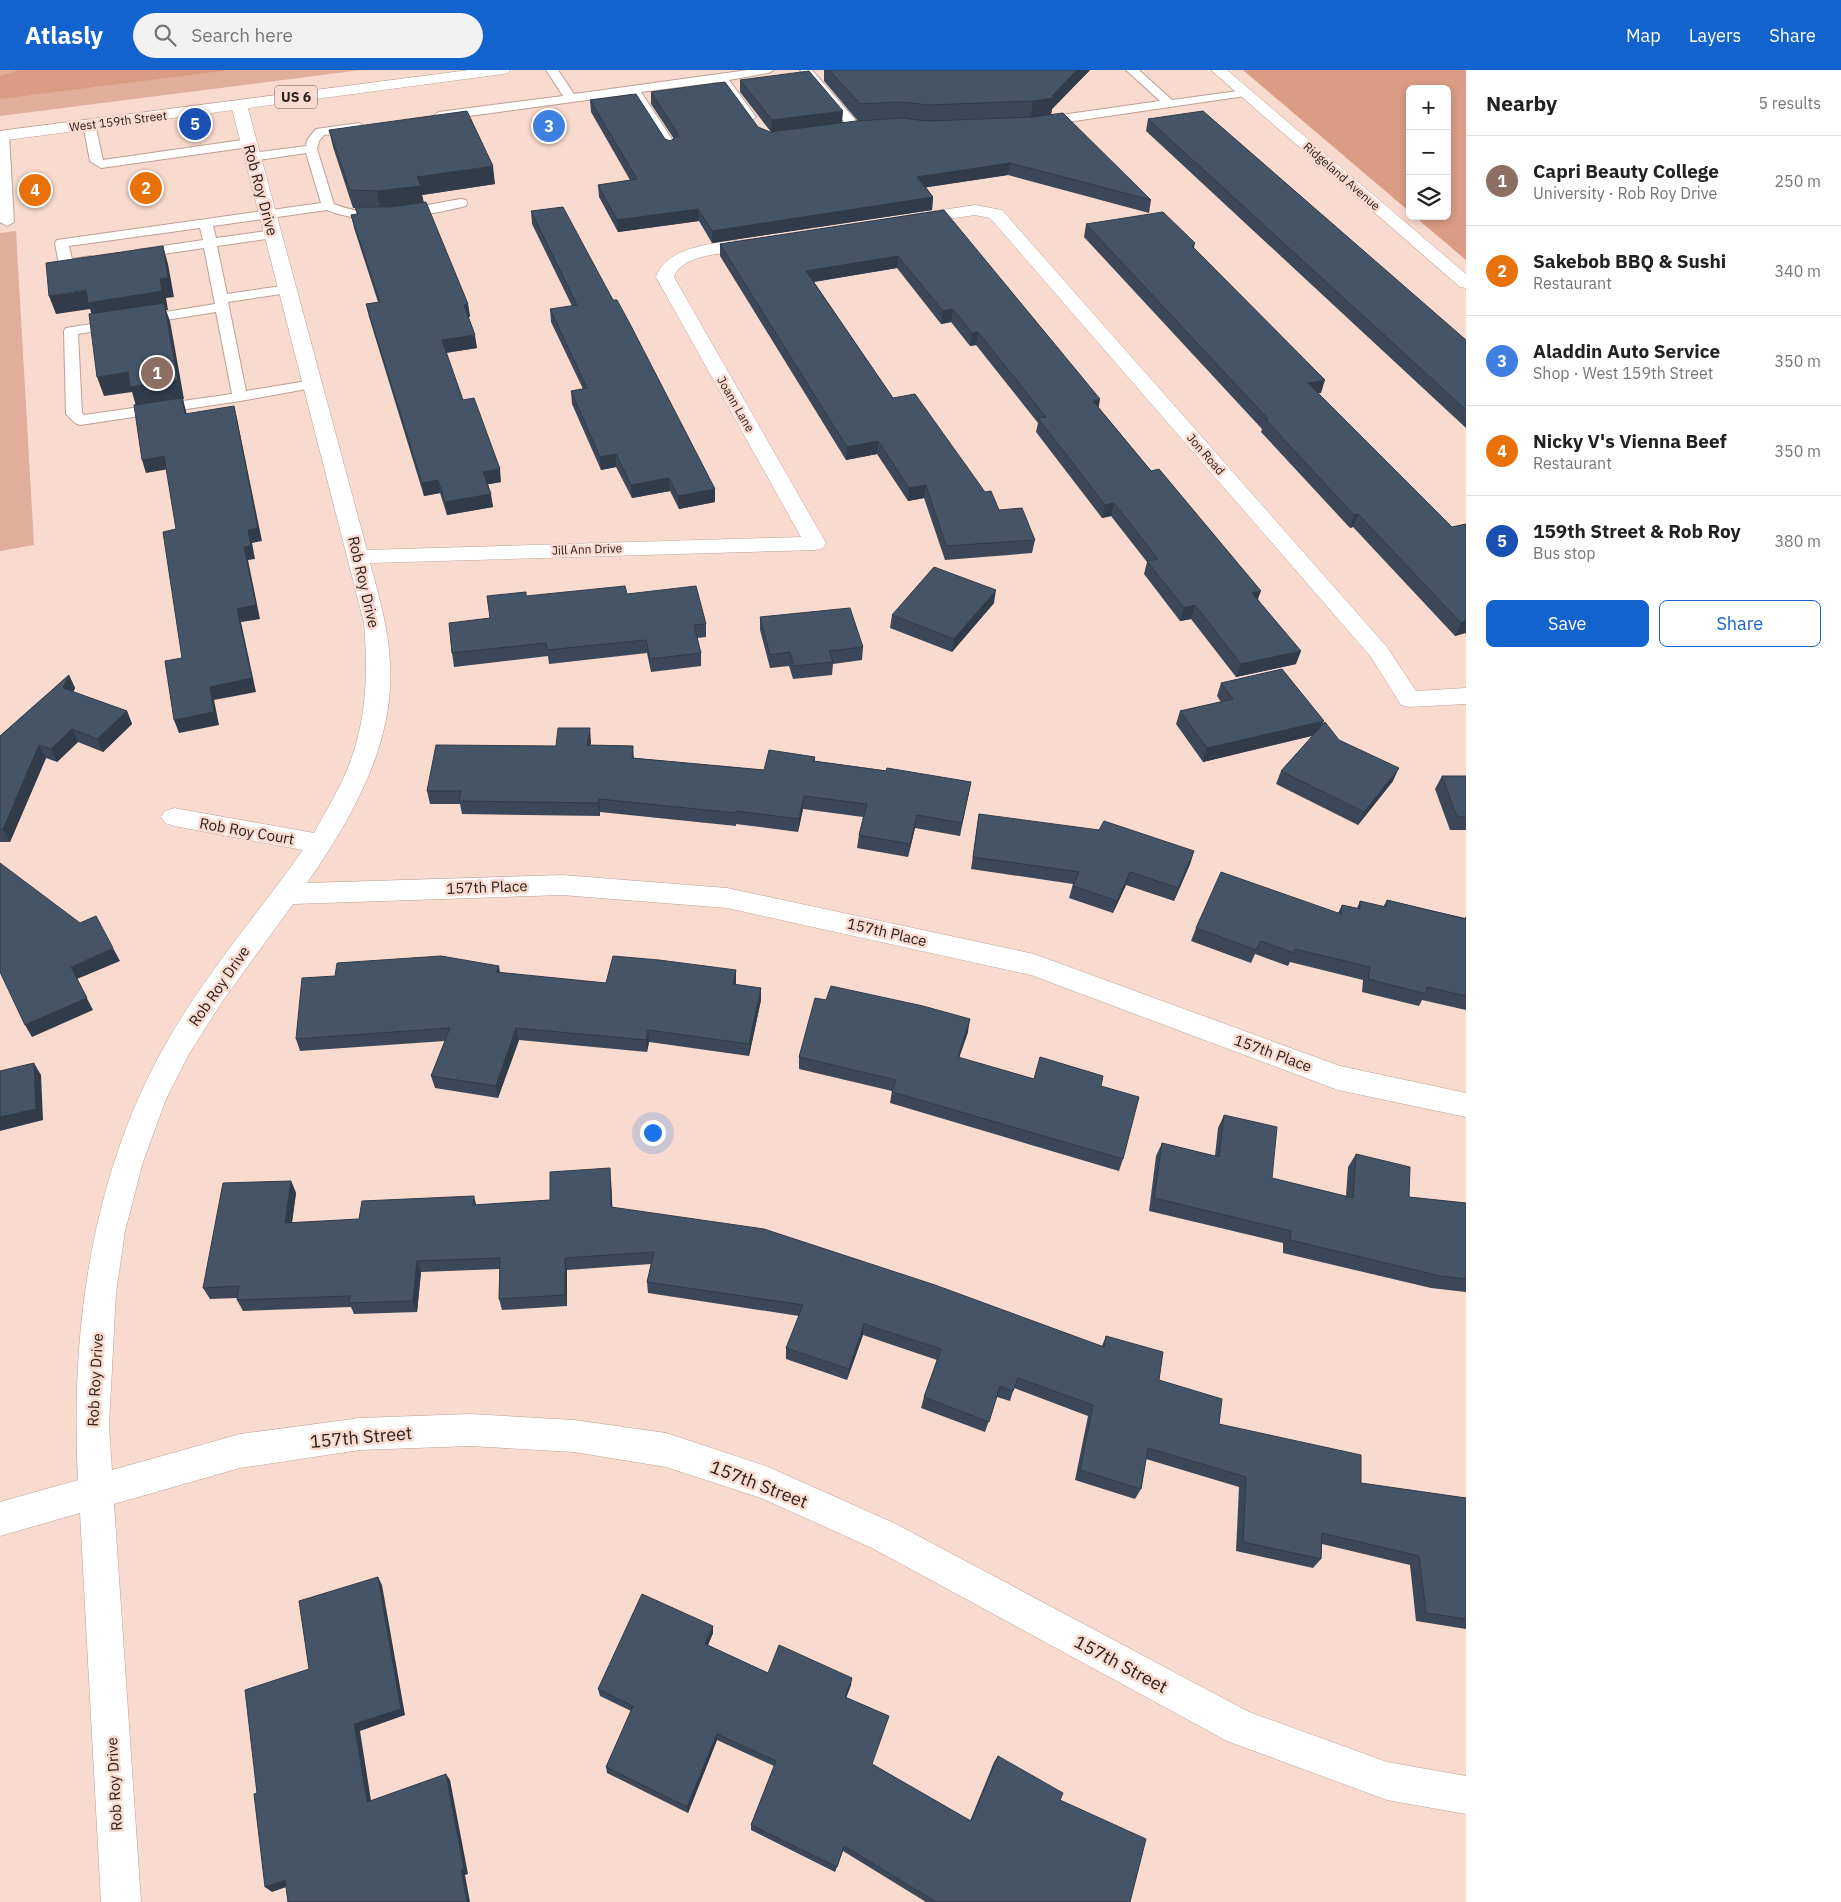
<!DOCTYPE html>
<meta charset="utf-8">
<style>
body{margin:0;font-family:"IBM Plex Sans",sans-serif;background:#f2f2f2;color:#222}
.controls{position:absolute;right:15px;top:15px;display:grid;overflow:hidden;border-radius:8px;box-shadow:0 2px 8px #0003}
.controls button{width:45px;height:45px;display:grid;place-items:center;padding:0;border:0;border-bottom:1px solid #e0e0e0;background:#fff;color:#222;font:25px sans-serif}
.you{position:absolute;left:652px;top:1062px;width:18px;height:18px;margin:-12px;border:4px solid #fff;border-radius:50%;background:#1a73e8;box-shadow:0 0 0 8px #1a73e833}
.badge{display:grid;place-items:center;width:32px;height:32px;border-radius:50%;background:#1263cd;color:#fff;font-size:16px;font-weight:700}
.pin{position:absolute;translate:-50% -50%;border:2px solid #fff;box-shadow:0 1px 5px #0006}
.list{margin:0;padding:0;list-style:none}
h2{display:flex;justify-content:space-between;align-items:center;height:65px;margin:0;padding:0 20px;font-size:21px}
h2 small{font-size:16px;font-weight:400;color:#767676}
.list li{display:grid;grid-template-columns:32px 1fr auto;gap:15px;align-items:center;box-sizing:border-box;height:90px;padding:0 20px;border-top:1px solid #e0e0e0}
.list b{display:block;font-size:19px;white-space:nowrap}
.list p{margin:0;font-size:16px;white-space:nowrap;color:#767676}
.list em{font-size:16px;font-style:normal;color:#767676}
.actions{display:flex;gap:10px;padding:15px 20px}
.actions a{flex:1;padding:11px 0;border:1px solid #1263cd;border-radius:8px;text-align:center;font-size:18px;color:#1263cd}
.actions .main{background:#1263cd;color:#fff}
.icon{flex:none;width:28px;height:28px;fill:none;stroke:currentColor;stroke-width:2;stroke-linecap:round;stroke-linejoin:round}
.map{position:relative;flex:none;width:1466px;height:1832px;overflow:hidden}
header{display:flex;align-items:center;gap:30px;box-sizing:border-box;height:70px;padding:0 25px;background:#1263cd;color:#fff}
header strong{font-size:24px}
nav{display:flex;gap:28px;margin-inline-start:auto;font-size:18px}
.search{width:350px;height:45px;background:#f2f2f2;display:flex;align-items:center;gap:12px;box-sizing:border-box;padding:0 18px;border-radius:28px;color:#767676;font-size:19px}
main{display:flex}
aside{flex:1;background:#fff}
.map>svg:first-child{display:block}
.green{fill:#e1ae9b}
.forest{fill:#db9c85}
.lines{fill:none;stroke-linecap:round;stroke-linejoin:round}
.service-casing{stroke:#bda095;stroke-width:2}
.minor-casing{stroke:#bda095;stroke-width:1}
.tertiary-casing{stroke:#bda095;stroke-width:1}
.primary-casing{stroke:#bda095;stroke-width:1}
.service{fill:#fff;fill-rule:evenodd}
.minor{fill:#fff;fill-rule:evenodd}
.tertiary{fill:#fff;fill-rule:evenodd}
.primary{fill:#fff;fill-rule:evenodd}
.wall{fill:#3c4859}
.shaded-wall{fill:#313b49}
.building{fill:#465468;stroke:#313b49}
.labels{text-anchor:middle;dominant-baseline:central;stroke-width:5;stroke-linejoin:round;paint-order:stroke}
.far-street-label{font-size:12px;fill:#2c211d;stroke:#f9dace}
.shield{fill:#f9dace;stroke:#6a5852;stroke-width:1}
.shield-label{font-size:14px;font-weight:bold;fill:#2c211d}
.street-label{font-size:15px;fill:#2c211d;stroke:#f9dace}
.near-street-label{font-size:18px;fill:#2c211d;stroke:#f9dace}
</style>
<header>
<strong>Atlasly</strong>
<div class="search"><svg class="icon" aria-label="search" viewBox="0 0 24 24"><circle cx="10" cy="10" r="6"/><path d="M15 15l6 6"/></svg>Search here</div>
<nav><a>Map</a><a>Layers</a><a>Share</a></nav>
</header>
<main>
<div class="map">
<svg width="1466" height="1832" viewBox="0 0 1466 1832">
<rect width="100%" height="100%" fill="#f9dace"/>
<g class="green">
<polygon points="0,0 361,0 0,46"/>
<polygon points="16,161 34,475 0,481 0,163"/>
</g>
<g class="forest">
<polygon points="19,0 230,0 0,29 0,6"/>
<polygon points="1243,0 1466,0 1466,190 1414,146 1447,146 1447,19 1410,19 1410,142"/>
</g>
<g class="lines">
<defs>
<g id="service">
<polygon points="546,0 558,0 574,24 748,0 774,0 768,3 729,10 756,47 750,51 746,50 718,12 641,22 677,77 671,81 667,80 631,24 439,50 433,46 439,42 563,26"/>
<polygon points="800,0 812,0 859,54 861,57 859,60 851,60"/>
<polygon points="1126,0 1139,0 1172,30 1245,20 1251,23 1245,26 1040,56 1034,52 1040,48 1160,31"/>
<polygon points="89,50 95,54 103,90 249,69 255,73 249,77 101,98 90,91 83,54"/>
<path d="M359,53l6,4 -2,3 -39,5 -5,6 -2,8 17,55c39,17 86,1 127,-5l5,1 1,3 -1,3c-41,10 -100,21 -139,4l-114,16 3,12 57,-8 7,4 -7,4 -56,8 10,48 61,-9 7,4 -7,4 -60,9 18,89 67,-11 5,1 2,3 -2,3 -78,14 -160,24 -5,-2 -9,-9 -2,-83 2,-3 149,-24 -11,-56 -68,10 -7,-4 7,-4 67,-10 -3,-12 -131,18 3,13 19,-3 7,4 -2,3 -30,5 -7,-4 -4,-21 2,-3 264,-37 -15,-50 -54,8 -6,-4 6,-4 54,-7 1,-6 9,-11zM216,242l16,82 -148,21 -2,-2 -4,-79z"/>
<polygon points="3,62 9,66 14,152 7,156 0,152 0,63"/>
</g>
<g id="minor">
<path d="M239,30l5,2 3,3 120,445 434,-13 -145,-260c12,-34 69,-35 100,-38l6,1 3,4 -3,4c-23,6 -79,2 -88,29l152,266 -3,5 -8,2 -445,13c9,34 19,66 20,101 5,79 -39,156 -83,219l255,-8 165,13 307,66 306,112 126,27v24l-128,-27 -307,-115 -304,-67 -165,-13 -269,9 -71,98 -33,52 -23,45 -23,63 -18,69 -9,62 -7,132 3,45 128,-36 120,-16 110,-4 104,6 92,13 100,33 130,58 353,188 138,50 79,14v38l-79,-14 -160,-59 -355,-193 -111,-50 -95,-31 -92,-15 -104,-6 -110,4 -120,18 -126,36 27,398h-40l-21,-389 -80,23v-34l78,-22c-8,-152 14,-309 91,-442 39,-67 90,-126 134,-188l-129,-24 -9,-3 -4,-6 4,-6 9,-3 140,25c11,-21 25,-43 34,-65 19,-49 20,-94 16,-145l-133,-518 3,-3z"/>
<polygon points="975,135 1002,140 1387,577 1416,621 1466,618 1466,634 1409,637 1401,635 1371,587 990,148 975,145 909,155 903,154 901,150 903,146 909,145"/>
</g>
<polygon id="tertiary" points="1211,0 1227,0 1466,204 1466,218 1460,217"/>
<polygon id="primary" points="469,0 510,0 508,3 503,4 0,71 0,61"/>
</defs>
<use href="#service" class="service-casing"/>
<use href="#minor" class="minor-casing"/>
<use href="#tertiary" class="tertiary-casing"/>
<use href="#primary" class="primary-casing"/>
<use href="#service" class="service"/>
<use href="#minor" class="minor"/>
<use href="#tertiary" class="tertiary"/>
<use href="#primary" class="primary"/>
</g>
<g class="wall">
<polygon points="824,0 1090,0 1052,39 1051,44 1151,130 1149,143 1008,105 926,117 933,127 932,140 712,173 699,151 618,162 599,127 598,115 630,110 591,42 590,30 665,69 670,71 674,69 651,34 651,22 771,62 740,22 740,10 842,53 858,51 824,11"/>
<polygon points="1148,49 1466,270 1466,358 1146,61"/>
<polygon points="329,60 495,114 422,125 424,133 468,234 470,247 468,247 477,278 446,283 463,330 501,412 488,414 493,437 447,445 440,423 424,426 369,247 366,234 378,232 354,158 351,145 357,145 355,138 353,138 333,77"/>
<polygon points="944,140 1099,338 1258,529 1296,594 1236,607 1191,549 1180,551 1144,504 1147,492 1111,446 1102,448 1036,362 1038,353 976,275 970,276 951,252 941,254 897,198 814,212 893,328 999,440 1035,470 1032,483 945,490 924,428 908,431 877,384 846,390 720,186 720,174"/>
<polygon points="531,141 613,230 715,419 715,432 679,439 670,421 632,428 616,397 601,400 572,334 571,321 583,319 551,252 550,239 572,236 532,154"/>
<polygon points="1086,154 1195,173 1194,178 1321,323 1318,323 1452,457 1466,454 1466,564 1465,563 1455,566 1353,457 1350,458 1261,362 1262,359 1084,167"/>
<polygon points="627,524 706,554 706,567 697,568 701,583 701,596 651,602 647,583 549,594 548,586 454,597 452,583 490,548"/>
<polygon points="994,533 952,582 890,558 892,545"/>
<polygon points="760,547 863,577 862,590 833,594 832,605 793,609 789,596 770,598 760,560"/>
<polygon points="69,605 75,618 73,622 127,641 132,654 103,682 78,672 57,692 46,688 10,772 0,772 0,666"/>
<polygon points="1221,613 1339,670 1393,711 1358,755 1276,714 1281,701 1312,666 1203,692 1176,654 1180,641 1221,632 1217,626"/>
<polygon points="591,672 590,675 633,676 634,688 764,700 815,687 815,691 971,712 960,766 915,758 908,787 857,778 859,765 863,747 803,739 798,762 736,754 736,756 600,742 600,746 462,744 460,734 430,734 427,721 556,676"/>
<polygon points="1442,706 1466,706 1466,760 1450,760 1435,719"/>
<polygon points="979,744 1194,781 1190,794 1174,831 1126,815 1113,843 1069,828 1073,814 971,799"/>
<polygon points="1387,830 1465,848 1466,847 1466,940 1422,930 1419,936 1362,922 1363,910 1290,892 1288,896 1255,884 1251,893 1191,871 1196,858 1338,843 1342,835 1357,838 1360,831 1383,837"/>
<polygon points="736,900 736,915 761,930 749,986 649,972 647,982 519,970 498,1028 435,1018 431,1006 445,971 300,981 296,969 500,903 606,913"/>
<polygon points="968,962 959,988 1034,1009 1101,1016 1123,1089 1119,1101 890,1033 892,1021 799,999 799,987"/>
<polygon points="1224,1045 1272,1108 1346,1126 1348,1097 1356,1084 1409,1127 1466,1133 1466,1222 1431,1218 1283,1183 1283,1173 1149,1141 1156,1086 1162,1073 1215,1086 1218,1058"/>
<polygon points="611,1110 612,1137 1102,1276 1106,1266 1159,1310 1219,1354 1361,1413 1466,1428 1466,1559 1416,1551 1410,1495 1322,1474 1321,1489 1313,1498 1236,1481 1239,1417 1146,1389 1141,1419 1135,1429 1075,1410 1088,1346 1014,1318 1010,1331 997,1327 985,1362 921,1338 924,1327 937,1290 863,1265 847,1310 786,1289 786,1278 799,1246 648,1223 647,1212 651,1194 567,1200 567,1236 502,1240 499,1229 500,1199 421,1202 417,1242 354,1244 351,1237 243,1241 237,1230 237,1228 210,1229 203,1218 291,1111 296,1123 292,1153 359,1149 476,1135 550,1130"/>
<polygon points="713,1563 708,1575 768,1603 851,1615 846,1627 872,1694 970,1751 994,1692 998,1686 1060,1730 1130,1832 926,1832 843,1781 835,1802 751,1760 751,1755 774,1696 717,1670 688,1743 607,1703 606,1697 631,1641 600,1626 598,1619"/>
</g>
<g class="shaded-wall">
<polygon points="1077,0 1090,0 1052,39 1051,44 1031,47 1033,31 1052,26"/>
<polygon points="843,41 842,53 771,62 772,50"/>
<polygon points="1010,93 1008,105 916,119 917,107"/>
<polygon points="493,96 495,114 422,125 424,134 380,140 377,121 417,107"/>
<polygon points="933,127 932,140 712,173 712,161"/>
<polygon points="698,139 699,151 618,162 617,150"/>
<polygon points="163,176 168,194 174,227 166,228 168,240 166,240 170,251 184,329 183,329 186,341 189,357 136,336 132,322 104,326 97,307 128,302 178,310 94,252 90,239 56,244 49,226 160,209"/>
<polygon points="898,186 897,198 806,213 806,201"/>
<polygon points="468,234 470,247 466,247 464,235"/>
<polygon points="953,239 951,252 941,254 943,241"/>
<polygon points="978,262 976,275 970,276 972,263"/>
<polygon points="475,265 477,278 444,283 442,270"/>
<polygon points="1325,310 1321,323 1303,326 1308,313"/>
<polygon points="1100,329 1098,342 1093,331"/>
<polygon points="234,336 237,349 262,471 252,473 255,489 248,490 260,549 241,552 256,622 214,630 219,655 179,663 174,650 210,617 237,539 244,477 248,460"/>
<polygon points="878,371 877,384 846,390 847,377"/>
<polygon points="616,384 616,397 601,400 600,387"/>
<polygon points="164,386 169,399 146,403 142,390"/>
<polygon points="500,399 501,412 485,415 483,402"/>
<polygon points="669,408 670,421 632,428 631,415"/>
<polygon points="438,410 440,423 424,426 422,413"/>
<polygon points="926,415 924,428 908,431 909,418"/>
<polygon points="715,419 715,432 679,439 678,426"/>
<polygon points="491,424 493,437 447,445 445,432"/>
<polygon points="1114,433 1111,446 1102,448 1105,435"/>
<polygon points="1358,444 1353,457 1350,458 1354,445"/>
<polygon points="996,520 994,533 952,582 954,569"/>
<polygon points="1261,521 1256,534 1252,523"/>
<polygon points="1195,535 1191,549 1180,551 1184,538"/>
<polygon points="1466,551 1466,561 1465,563 1455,566 1461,553"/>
<polygon points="1301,581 1296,594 1236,607 1241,594"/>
<polygon points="69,605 75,618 69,631 63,618"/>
<polygon points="127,641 132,654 103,682 97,669"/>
<polygon points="1324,651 1319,664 1203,692 1207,678"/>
<polygon points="590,658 591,672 589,688 587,675"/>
<polygon points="72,659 78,672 57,692 51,679"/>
<polygon points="39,675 46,688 10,772 3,759"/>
<polygon points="1399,698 1393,711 1358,755 1364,742"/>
<polygon points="804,726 803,739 798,762 799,749"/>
<polygon points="599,729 600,742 600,746 598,733"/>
<polygon points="917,745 915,758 908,787 910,774"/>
<polygon points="1194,781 1190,794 1174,831 1178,818"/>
<polygon points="1130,802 1126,815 1113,843 1117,831"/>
<polygon points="113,878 120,891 77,909 93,940 32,967 25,955 71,897"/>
<polygon points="499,896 501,908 496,902"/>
<polygon points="736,900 736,912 733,927 733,914"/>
<polygon points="761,918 761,930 749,986 749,974"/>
<polygon points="970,949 968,962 955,999 958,987"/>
<polygon points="516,958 519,970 498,1028 496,1016"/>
<polygon points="648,960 649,972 647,982 646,970"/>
<polygon points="34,993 41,1005 43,1050 0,1061 0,1047"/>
<polygon points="610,1098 611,1110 613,1149 611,1137"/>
<polygon points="291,1111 296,1123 290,1165 285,1153"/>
<polygon points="474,1126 477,1138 473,1135"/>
<polygon points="565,1188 567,1200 567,1236 565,1225"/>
<polygon points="417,1191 421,1202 417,1242 413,1231"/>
<polygon points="864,1254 863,1265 847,1310 849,1299"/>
<polygon points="378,1507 382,1515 405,1645 360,1661 372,1737 367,1732 354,1654"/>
<polygon points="713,1556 713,1563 705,1582 705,1574"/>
<polygon points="852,1608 851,1615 844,1634 845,1627"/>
<polygon points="717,1664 717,1670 688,1743 687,1737"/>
<polygon points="446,1704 450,1710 468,1804 465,1805 470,1832 467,1832 461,1800"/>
<polygon points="285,1810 292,1815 272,1822 265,1817"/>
</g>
<g class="building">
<polygon points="829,0 1077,0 1052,26 1054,28 1033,31 929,35 901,32 860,34"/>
<polygon points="809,1 843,41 772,50 740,10"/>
<polygon points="725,12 758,57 770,62 856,51 901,48 928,51 1033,47 1063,43 1151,130 1010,93 917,107 933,127 712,161 698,139 617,150 598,115 637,109 590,30 636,24 665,69 670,71 678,66 678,64 651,22"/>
<polygon points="467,41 493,96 417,107 421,116 377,121 350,120 329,60"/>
<polygon points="1203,41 1466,270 1466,340 1148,49"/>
<polygon points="426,132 468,234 464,235 475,265 442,270 463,330 474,328 500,399 483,402 491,424 445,432 438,410 422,413 366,234 380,232 351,145 358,144 355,137 391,137"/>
<polygon points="563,137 613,230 617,230 630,254 715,419 678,426 669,408 631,415 616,384 600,387 571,321 587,318 550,239 577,235 531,141"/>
<polygon points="944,140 1100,329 1093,331 1151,401 1159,399 1261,521 1252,523 1301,581 1241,594 1195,535 1184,538 1147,491 1158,489 1114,433 1105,435 1038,348 1046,347 978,262 972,263 953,239 943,241 898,186 806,201 893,328 915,324 985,422 991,421 999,440 1022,438 1035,470 946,476 926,415 909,418 878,371 847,377 720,174"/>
<polygon points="1163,142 1195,173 1192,176 1325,310 1308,313 1452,457 1466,454 1466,551 1461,553 1358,444 1354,445 1265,349 1268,349 1086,154"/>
<polygon points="163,176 168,208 160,209 162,221 88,233 86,220 49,226 46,193"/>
<polygon points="164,233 178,310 130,317 128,302 97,307 89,244"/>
<polygon points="182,328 185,344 234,336 258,458 248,460 251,476 244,477 256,535 237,539 252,608 210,617 214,642 174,650 165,591 182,588 163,462 176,459 164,386 142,390 134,335"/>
<polygon points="934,497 996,520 954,569 892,545"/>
<polygon points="625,516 627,524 696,516 706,554 694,555 701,583 650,589 646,570 547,580 546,573 452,583 449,553 490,548 487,526 526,522 526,526"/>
<polygon points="850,538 863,577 829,581 833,592 794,596 790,582 770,585 760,547"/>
<polygon points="1282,599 1324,651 1207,678 1180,641 1233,629 1221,613"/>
<polygon points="69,605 63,618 127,641 97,669 72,659 51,679 39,675 3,759 0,759 0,666"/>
<polygon points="1325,652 1339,670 1399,698 1364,742 1281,701"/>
<polygon points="558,658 590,658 587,675 633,676 632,688 764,700 769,680 815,687 813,691 886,701 887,698 971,712 962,753 917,745 910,774 859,765 867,734 804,726 799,749 736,741 736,743 599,729 598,733 459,731 461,721 427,721 436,675 556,676"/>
<polygon points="1442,706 1466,706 1466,747 1457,747"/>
<polygon points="979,744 1099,760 1104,751 1194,781 1178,818 1130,802 1117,831 1073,816 1079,802 973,787"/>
<polygon points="0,793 80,853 96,846 113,878 71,897 87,928 25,955 0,902"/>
<polygon points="1221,802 1341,844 1342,835 1360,839 1360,831 1386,837 1387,830 1465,849 1466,847 1466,926 1427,917 1426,924 1368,909 1370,897 1295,879 1294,883 1261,871 1256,880 1196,858"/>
<polygon points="441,886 499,896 496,902 606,913 613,886 659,890 736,900 733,914 761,918 749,974 648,960 646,970 516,958 496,1016 431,1006 450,958 296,969 302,908 335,906 337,893"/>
<polygon points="831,916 923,936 970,949 958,987 1034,1009 1040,987 1103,1006 1101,1016 1139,1027 1123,1089 892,1022 896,1010 799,987 815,928 826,930"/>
<polygon points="34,993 36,1039 0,1047 0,1001"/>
<polygon points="1224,1045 1277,1057 1272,1108 1353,1128 1356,1084 1410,1097 1409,1127 1466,1133 1466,1209 1440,1206 1290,1170 1291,1161 1154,1128 1162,1073 1219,1087"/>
<polygon points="610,1098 611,1137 764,1159 935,1215 1104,1277 1106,1266 1163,1282 1159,1310 1222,1329 1219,1354 1361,1385 1361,1413 1466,1428 1466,1549 1426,1543 1419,1486 1322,1463 1321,1489 1243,1472 1246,1407 1148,1378 1141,1419 1080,1400 1093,1335 1018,1308 1013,1321 1000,1316 989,1352 924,1327 941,1279 864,1254 849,1299 786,1278 803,1235 647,1212 654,1182 565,1188 565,1225 499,1229 500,1188 417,1191 413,1231 349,1233 350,1226 237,1230 239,1216 203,1218 223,1113 291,1111 285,1153 359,1149 362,1131 474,1126 473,1135 550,1130 550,1102"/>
<polygon points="378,1507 401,1639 354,1654 367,1732 446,1704 464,1799 461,1800 467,1832 288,1832 285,1810 265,1817 254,1724 257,1723 245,1620 309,1599 299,1531"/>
<polygon points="642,1524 713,1556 705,1574 768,1603 779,1575 852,1608 845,1627 889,1646 872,1694 971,1751 998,1686 1063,1723 1060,1730 1146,1769 1130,1832 936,1832 844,1776 837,1797 751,1755 776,1691 717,1664 687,1737 606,1697 633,1636 598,1619"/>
</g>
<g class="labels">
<g class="far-street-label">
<text transform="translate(118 51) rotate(-7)">West 159th Street</text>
<text transform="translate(1342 106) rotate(41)">Ridgeland Avenue</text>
<text transform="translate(736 334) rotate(60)">Joann Lane</text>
<text transform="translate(1206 384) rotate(49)">Jon Road</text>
<text transform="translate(587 479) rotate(-2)">Jill Ann Drive</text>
</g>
<rect class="shield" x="275" y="15.5" width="42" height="23" rx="4"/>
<g class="shield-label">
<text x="296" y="27">US 6</text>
</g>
<g class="street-label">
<text transform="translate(261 120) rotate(75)">Rob Roy Drive</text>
<text transform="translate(364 512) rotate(77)">Rob Roy Drive</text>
<text transform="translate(247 761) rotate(10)">Rob Roy Court</text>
<text transform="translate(487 817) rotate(-2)">157th Place</text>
<text transform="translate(887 862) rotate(13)">157th Place</text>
<text transform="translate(219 916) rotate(-55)">Rob Roy Drive</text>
<text transform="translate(1273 983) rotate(20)">157th Place</text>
<text transform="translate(95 1310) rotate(-87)">Rob Roy Drive</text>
<text transform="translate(114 1714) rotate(-93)">Rob Roy Drive</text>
</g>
<g class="near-street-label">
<text transform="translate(361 1367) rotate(-5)">157th Street</text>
<text transform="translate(759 1414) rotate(21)">157th Street</text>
<text transform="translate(1121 1594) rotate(28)">157th Street</text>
</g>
</g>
</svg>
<div class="controls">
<button>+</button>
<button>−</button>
<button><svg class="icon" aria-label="layers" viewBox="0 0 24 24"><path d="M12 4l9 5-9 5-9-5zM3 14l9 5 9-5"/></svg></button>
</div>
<div class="you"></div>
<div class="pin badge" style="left:157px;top:303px;background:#8d6e63">1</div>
<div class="pin badge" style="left:146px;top:118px;background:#e8710a">2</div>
<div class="pin badge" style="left:549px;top:56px;background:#3f7fe0">3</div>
<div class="pin badge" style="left:35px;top:120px;background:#e8710a">4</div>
<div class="pin badge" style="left:195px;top:54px;background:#1a4fb4">5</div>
</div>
<aside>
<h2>Nearby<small>5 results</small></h2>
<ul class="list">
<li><span class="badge" style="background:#8d6e63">1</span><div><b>Capri Beauty College</b><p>University · Rob Roy Drive</p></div><em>250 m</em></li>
<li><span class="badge" style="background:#e8710a">2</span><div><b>Sakebob BBQ &amp; Sushi</b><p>Restaurant</p></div><em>340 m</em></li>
<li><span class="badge" style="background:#3f7fe0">3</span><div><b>Aladdin Auto Service</b><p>Shop · West 159th Street</p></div><em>350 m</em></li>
<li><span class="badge" style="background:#e8710a">4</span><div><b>Nicky V's Vienna Beef</b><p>Restaurant</p></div><em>350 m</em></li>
<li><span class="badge" style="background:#1a4fb4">5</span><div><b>159th Street &amp; Rob Roy</b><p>Bus stop</p></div><em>380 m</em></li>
</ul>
<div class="actions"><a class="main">Save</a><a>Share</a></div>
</aside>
</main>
